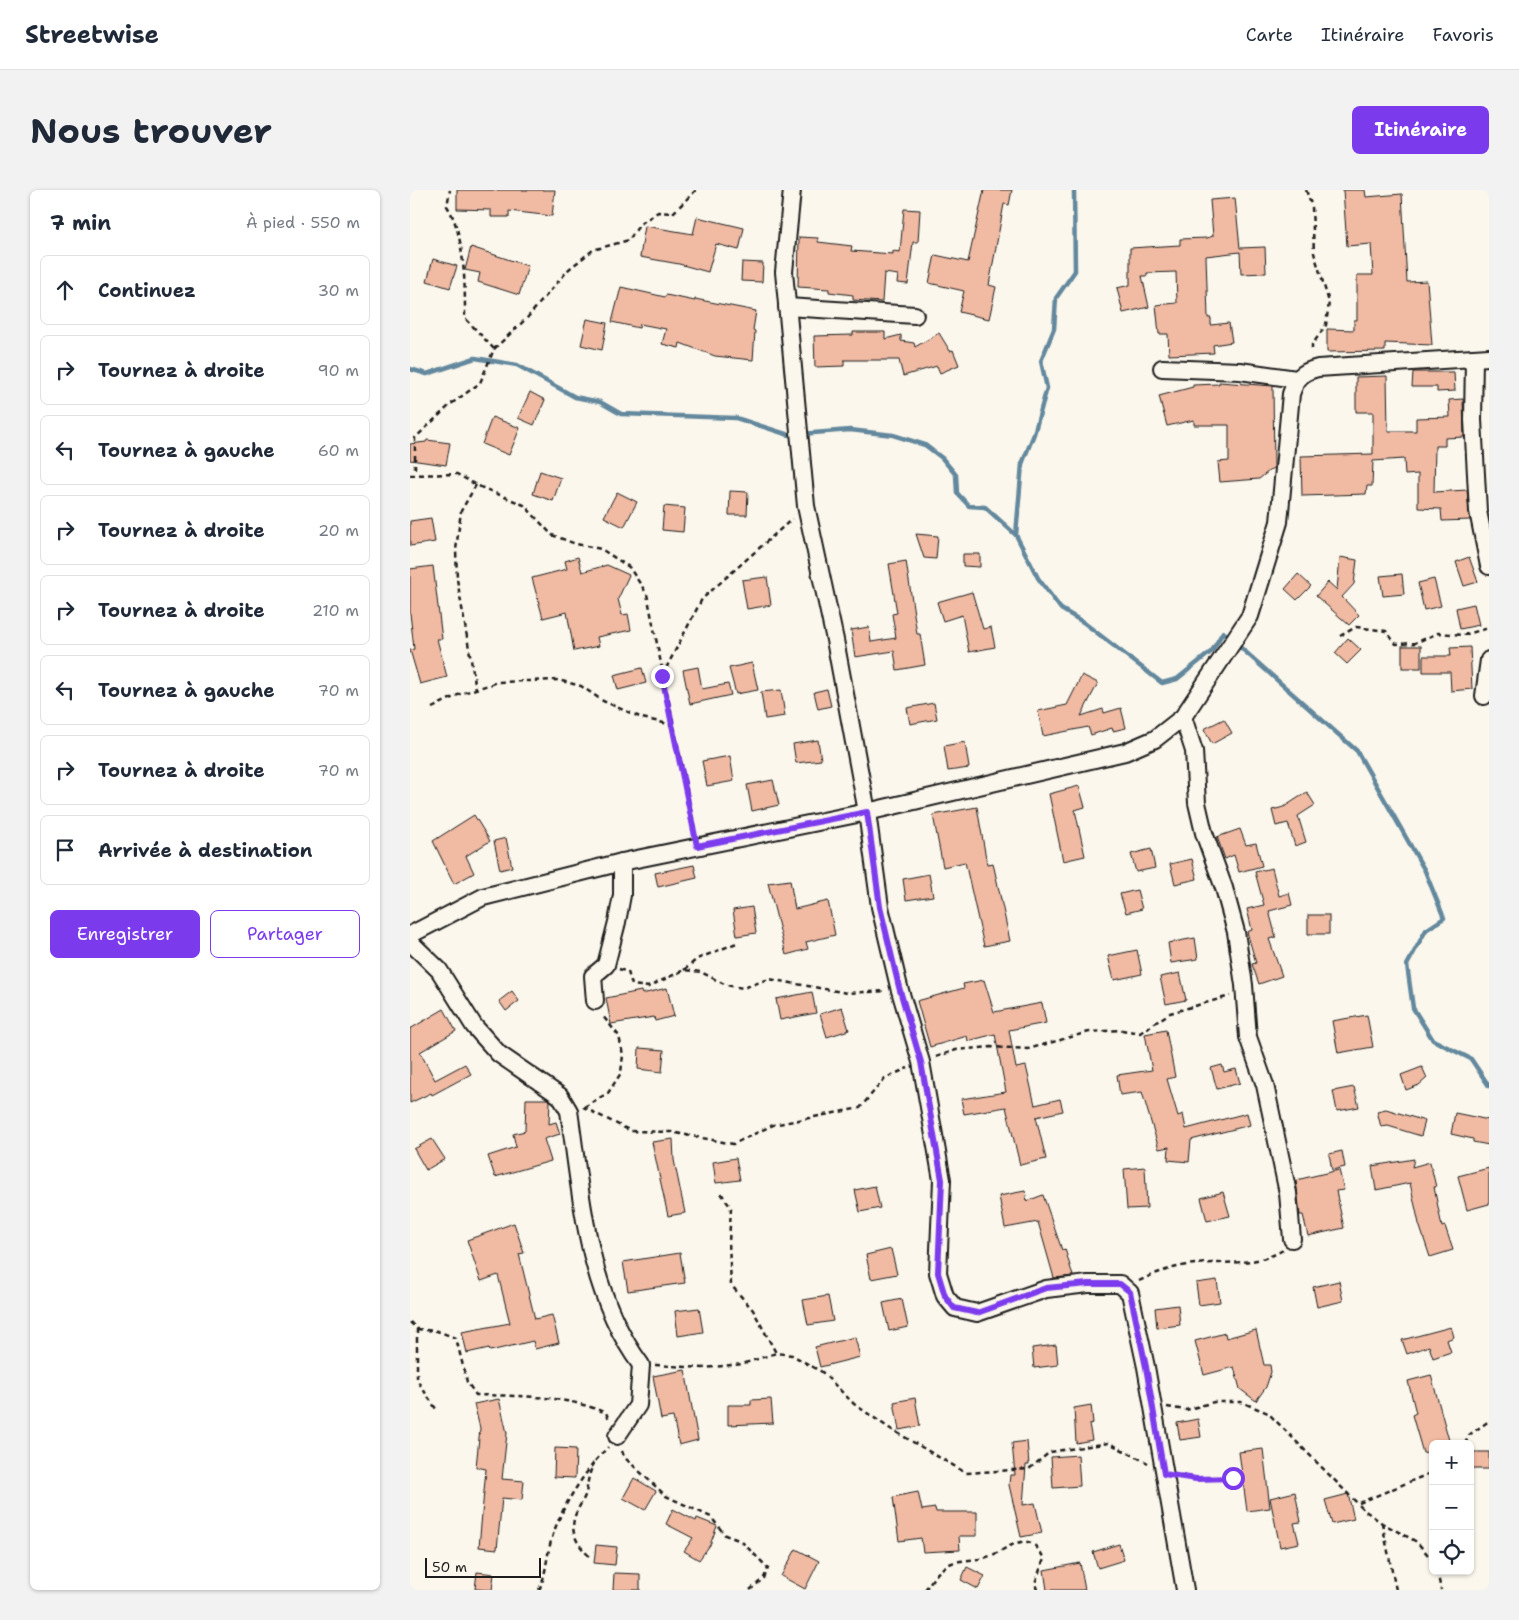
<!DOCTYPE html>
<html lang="fr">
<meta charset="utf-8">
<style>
body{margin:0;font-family:"Shantell Sans",sans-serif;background:#f2f2f3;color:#1f2937}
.controls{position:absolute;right:15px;bottom:15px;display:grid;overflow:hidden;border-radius:8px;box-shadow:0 1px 4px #0004}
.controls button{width:45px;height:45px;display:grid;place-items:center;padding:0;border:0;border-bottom:1px solid #e0e1e3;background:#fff;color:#1f2937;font:25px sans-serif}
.scale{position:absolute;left:15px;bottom:12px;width:116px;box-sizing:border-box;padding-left:5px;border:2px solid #1c1c1c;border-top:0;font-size:14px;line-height:18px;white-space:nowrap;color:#1c1c1c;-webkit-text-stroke:4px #fbf7ec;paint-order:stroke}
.stop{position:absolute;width:15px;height:15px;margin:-11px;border:4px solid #7c3aed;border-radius:50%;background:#fff}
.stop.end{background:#7c3aed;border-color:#fff;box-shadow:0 1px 5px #0008}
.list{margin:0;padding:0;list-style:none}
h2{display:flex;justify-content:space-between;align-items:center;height:65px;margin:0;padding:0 20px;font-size:21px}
h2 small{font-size:16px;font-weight:400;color:#747a83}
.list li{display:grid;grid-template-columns:32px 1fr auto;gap:15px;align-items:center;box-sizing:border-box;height:70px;margin:0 10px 10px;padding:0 10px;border:1px solid #e0e1e3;border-radius:8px}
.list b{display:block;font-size:19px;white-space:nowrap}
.list em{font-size:16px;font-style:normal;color:#747a83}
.actions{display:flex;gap:10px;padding:15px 20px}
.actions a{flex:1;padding:11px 0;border:1px solid #7c3aed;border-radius:8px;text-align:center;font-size:18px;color:#7c3aed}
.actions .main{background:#7c3aed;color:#fff}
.icon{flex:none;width:28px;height:28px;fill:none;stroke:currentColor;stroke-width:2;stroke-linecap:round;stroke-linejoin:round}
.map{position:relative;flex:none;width:1079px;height:1400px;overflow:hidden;border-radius:8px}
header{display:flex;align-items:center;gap:30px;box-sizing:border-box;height:70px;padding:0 25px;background:#fff;border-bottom:1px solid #e0e1e3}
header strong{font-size:24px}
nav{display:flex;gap:28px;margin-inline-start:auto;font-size:18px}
.intro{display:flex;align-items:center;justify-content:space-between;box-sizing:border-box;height:120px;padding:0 30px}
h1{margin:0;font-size:35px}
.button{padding:12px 22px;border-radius:8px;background:#7c3aed;color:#fff;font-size:18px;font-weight:700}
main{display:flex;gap:30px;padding:0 30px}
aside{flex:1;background:#fff;border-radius:8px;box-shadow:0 1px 4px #0004}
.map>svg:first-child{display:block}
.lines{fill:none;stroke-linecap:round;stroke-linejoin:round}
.stream{stroke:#63889d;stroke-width:4.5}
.building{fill:#f0baa3;stroke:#1c1c1c}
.minor-casing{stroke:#1c1c1c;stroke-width:20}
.path{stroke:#1c1c1c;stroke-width:2.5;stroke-dasharray:5 4;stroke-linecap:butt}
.minor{stroke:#fbf7ec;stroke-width:16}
.route{stroke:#7c3aed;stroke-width:6}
</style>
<header>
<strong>Streetwise</strong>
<nav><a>Carte</a><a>Itinéraire</a><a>Favoris</a></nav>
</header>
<div class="intro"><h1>Nous trouver</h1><a class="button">Itinéraire</a></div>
<main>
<aside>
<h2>7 min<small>À pied · 550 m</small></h2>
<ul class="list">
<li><svg class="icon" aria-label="ahead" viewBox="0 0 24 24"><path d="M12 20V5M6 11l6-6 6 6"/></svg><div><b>Continuez</b></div><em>30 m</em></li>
<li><svg class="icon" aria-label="right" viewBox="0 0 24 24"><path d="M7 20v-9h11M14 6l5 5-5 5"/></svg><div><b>Tournez à droite</b></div><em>90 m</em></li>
<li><svg class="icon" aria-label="left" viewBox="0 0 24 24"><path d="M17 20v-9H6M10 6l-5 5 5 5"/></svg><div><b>Tournez à gauche</b></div><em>60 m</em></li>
<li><svg class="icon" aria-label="right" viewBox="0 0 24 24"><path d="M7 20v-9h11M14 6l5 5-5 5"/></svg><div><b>Tournez à droite</b></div><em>20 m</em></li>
<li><svg class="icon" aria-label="right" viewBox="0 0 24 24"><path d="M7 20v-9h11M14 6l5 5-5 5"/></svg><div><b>Tournez à droite</b></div><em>210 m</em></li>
<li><svg class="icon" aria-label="left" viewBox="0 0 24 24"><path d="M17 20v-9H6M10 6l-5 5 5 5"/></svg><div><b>Tournez à gauche</b></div><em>70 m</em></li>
<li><svg class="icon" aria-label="right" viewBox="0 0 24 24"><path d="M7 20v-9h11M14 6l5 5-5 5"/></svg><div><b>Tournez à droite</b></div><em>70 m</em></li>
<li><svg class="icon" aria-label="arrive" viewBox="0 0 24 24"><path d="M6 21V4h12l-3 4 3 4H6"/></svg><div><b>Arrivée à destination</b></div></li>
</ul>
<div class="actions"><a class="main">Enregistrer</a><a>Partager</a></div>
</aside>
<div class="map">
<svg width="1079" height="1400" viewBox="0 0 1079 1400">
<rect width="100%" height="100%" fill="#fbf7ec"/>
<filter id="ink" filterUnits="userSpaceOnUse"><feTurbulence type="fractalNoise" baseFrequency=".02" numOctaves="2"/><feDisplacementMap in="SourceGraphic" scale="10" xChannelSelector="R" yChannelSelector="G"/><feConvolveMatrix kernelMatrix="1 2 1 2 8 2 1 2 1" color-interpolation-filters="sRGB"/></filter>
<g filter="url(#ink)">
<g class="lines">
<g class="stream">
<polyline points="0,179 17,184 65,168 107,175 165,207 190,212 211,224 326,228 379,245 440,240 483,245 515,255 532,268 546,285 547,303 559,316 575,317 606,345 628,388 651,419 673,432 752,493 767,489 802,461 813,442 947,561 1015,681 1034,728 1016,740 997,775 1003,818 1023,850 1061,869 1079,896"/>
<polyline points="606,345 612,274 624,244 637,198 631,171 644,139 646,108 665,81 664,0"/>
</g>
</g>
<g class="building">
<polygon points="47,0 145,0 142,26 99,21 99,27 81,27 81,20 47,19"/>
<polygon points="574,0 602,0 599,15 594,14 579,95 586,97 579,129 549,122 554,101 519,93 525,65 558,72"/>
<polygon points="933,0 955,0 956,7 992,4 997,92 1017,91 1022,155 975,153 975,161 917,162 917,139 944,140 944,130 947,130 947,85 963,85 961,54 937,56"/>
<polygon points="825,8 830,58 855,57 856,83 831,84 830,62 796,66 798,128 801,128 801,135 819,133 822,152 803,155 804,163 759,165 758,144 749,144 746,115 767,113 766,82 737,83 737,86 732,86 739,117 713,123 707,98 720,95 720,58 770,55 770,49 797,48 803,46 800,10"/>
<polygon points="494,19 510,20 508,52 503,52 498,94 487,93 488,85 474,83 472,112 443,110 443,105 419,102 419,99 388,97 389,47 408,48 408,52 442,56 441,61 483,64 483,61 490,62"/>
<polygon points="287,27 334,38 329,60 306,54 298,82 269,74 230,67 235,36 283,44"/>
<polygon points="61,57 118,76 109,105 68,92 70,83 55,80"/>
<polygon points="23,69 47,76 40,98 17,91"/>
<polygon points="332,72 353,73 352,92 331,91"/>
<polygon points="211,97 255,107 256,105 285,111 285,109 346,121 343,140 345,141 343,170 305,166 270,153 269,158 252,154 256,139 230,134 229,138 202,132"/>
<polygon points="177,129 197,133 192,160 171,155"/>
<polygon points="443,142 475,142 475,149 491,145 491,151 504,153 505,157 529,143 540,161 543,160 549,175 530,183 527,176 493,186 489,170 434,170 434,176 405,177 404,146 443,145"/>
<polygon points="1003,182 1044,182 1045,201 1027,202 1027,197 1002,197"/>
<polygon points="977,186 978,241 1006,241 1006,228 1040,227 1039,210 1053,209 1054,247 1035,248 1035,256 1025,256 1024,302 1057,300 1060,330 1032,331 1031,319 1008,318 1008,284 995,285 994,269 963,271 962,296 957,296 956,304 892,306 891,266 963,264 963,222 946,222 946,187"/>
<polygon points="809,192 863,196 864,277 849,289 810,292 808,272 819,271 819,235 784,235 784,230 757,236 749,206 783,197 783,195 809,194"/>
<polygon points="120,202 135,210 124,235 108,228"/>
<polygon points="82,227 110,238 99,265 72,254"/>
<polygon points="17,250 40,253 36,275 0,270 0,254 16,252"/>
<polygon points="130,281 151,288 143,311 123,304"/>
<polygon points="320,301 338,302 337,325 319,325"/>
<polygon points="207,302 227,312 214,337 194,327"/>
<polygon points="254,316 275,318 273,342 252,340"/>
<polygon points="21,328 25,352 0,356 0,331"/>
<polygon points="506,344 528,346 526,369 514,368"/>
<polygon points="553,364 570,364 570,377 553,376"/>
<polygon points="168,367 172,382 197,375 219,385 208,409 212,425 218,424 221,440 187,447 189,456 164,461 157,422 133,428 122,388 157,379 155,371"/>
<polygon points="930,367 947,370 944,394 932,407 949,425 939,435 906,406 918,392 927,400"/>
<polygon points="1059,367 1068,392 1054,396 1046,372"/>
<polygon points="496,371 507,444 510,444 515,475 487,480 484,461 445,467 441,440 459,437 461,452 486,448 482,424 487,423 479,374"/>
<polygon points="23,376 32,449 27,449 37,487 10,494 0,460 4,459 0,423 0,379"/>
<polygon points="888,384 901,396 887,410 875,399"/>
<polygon points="992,384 994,404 973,406 970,386"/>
<polygon points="357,387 361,415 337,419 332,390"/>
<polygon points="1024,389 1031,416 1014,420 1008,393"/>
<polygon points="562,402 573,439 581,437 585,457 559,462 552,425 533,431 527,412"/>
<polygon points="1064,414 1069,435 1050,439 1046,418"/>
<polygon points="938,448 951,460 937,474 925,463"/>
<rect x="992" y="456" width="19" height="22"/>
<polygon points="1060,457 1062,499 1041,501 1040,482 1013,482 1013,466 1041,466 1040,458"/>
<polygon points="342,473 348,500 326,504 319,478"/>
<polygon points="288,477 292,499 318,494 321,505 280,514 273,480"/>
<polygon points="232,478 236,493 208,500 204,485"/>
<polygon points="672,485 688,493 671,526 693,519 694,523 711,518 716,538 703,541 702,538 681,545 678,537 633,546 628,521 657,515"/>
<polygon points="417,499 421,516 408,519 404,502"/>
<polygon points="371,500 375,526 355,529 351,502"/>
<polygon points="524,513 527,529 500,534 497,518"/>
<polygon points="814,529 822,543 802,554 794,539"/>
<polygon points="408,550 411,570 386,573 383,554"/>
<polygon points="555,552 559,578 538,581 534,556"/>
<polygon points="320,566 324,591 297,596 292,571"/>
<polygon points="363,590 369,615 342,621 337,595"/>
<polygon points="669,596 675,617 665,620 675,666 653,671 639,604"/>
<polygon points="897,602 905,615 888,626 896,652 885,656 878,633 866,636 862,620 874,617"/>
<polygon points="567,617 577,674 583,673 600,751 574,756 555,672 533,677 523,625"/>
<polygon points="64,625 80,651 56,666 64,683 44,694 23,651"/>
<polygon points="830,639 836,655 846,653 852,676 829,682 824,665 815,669 807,647"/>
<polygon points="96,648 102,677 90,680 84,651"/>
<polygon points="741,659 745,678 726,682 721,664"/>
<polygon points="782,669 787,689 765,694 760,674"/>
<polygon points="284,675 287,688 248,697 245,683"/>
<polygon points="862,678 869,706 879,703 882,715 859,721 866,747 859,749 872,786 849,794 842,774 846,773 837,742 842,740 837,719 854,715 845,682"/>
<polygon points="519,684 523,706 496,710 493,689"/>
<polygon points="380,690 385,719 418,711 425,745 396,752 398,759 376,765 358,693"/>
<polygon points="727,700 732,719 716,723 710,704"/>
<polygon points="342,717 346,743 327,746 323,720"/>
<rect x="898" y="725" width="21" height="19"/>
<polygon points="785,748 788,769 761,773 758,753"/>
<polygon points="727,760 732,784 704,790 698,766"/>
<polygon points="770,783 776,810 756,814 750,787"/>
<polygon points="574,790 584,822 632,813 636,833 599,840 606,878 616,876 625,915 650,909 653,921 626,927 636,969 610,975 596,917 554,924 551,909 596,902 585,844 558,851 557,846 520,857 507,811 554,798 553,794"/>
<polygon points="257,798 264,826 245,831 244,827 201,834 196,808 231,801 232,804"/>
<polygon points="102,801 109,811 96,821 89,811"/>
<polygon points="402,802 406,823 370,830 366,809"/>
<polygon points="432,817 439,840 417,847 410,824"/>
<polygon points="34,819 46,841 10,862 25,890 55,874 61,884 22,905 21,903 0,913 0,839"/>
<polygon points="957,825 963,857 928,863 922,831"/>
<polygon points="756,840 765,887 757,889 768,926 773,924 776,939 837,923 840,935 781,950 779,972 758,970 759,957 749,959 732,902 710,905 707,885 742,880 735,844"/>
<polygon points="229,858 254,860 252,882 228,879"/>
<polygon points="812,875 814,882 826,879 830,893 807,899 801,878"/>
<polygon points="1012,877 1017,888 1009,895 996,900 991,885"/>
<polygon points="944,897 949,917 927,921 923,901"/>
<polygon points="116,909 137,909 140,911 139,934 146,932 150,944 134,949 141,971 85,987 78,966 106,957 103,944 115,941"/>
<polygon points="976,919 1015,931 1011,946 978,936 971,937 967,921"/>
<polygon points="1045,923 1079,930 1079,955 1063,952 1063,949 1041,944"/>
<polygon points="22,949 35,969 16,980 4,959"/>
<polygon points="263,949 264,970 275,1023 258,1026 242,952"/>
<polygon points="932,961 935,977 922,980 919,964"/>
<polygon points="326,968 330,990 306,993 303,972"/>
<polygon points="1004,969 1002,977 1020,972 1026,997 1024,997 1032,1037 1035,1036 1043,1060 1020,1067 1009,1034 1000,993 966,1000 962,976"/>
<polygon points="735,977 737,1018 717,1019 714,979"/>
<polygon points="1079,978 1079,1014 1057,1020 1048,986"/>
<polygon points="929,980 934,1000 926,1001 934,1038 898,1046 893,1025 890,1025 886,990"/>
<polygon points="465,996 470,1018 450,1022 445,1000"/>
<polygon points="615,1001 617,1011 633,1005 652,1060 655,1059 663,1086 644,1088 628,1032 595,1038 589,1006"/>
<polygon points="813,1002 820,1026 797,1031 791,1008"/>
<polygon points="104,1033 114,1063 109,1064 125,1129 142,1125 149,1153 125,1159 123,1151 80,1161 79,1158 57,1163 52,1142 100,1133 88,1085 71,1091 57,1050"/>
<polygon points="481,1059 487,1084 461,1089 456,1065"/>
<polygon points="270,1063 275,1093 218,1101 213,1072"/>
<polygon points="807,1090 810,1112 789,1115 786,1093"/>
<polygon points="929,1091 933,1111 907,1117 903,1097"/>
<polygon points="418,1106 423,1131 398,1135 393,1110"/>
<polygon points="492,1109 498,1137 479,1141 473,1113"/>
<polygon points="768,1115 770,1135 747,1138 745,1118"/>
<polygon points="289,1118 293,1142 268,1146 265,1121"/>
<polygon points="1041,1137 1044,1147 1037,1150 1041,1162 1023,1168 1019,1156 997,1164 992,1150"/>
<polygon points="846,1140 854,1175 860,1175 861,1182 856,1197 846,1211 830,1199 824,1177 794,1185 785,1151 815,1143 816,1148"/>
<polygon points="445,1147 450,1167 410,1177 405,1157"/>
<polygon points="646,1155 648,1175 624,1178 622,1158"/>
<polygon points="275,1180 288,1250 269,1255 263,1227 251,1229 243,1186"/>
<polygon points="1021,1185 1040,1254 1023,1254 1023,1260 1013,1263 1002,1225 1006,1223 998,1191"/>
<polygon points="505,1208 510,1236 489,1240 484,1212"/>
<polygon points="89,1209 97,1243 92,1289 114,1291 112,1310 92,1308 87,1359 69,1357 76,1279 66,1277 70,1238 64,1214"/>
<polygon points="361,1209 363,1233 318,1235 318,1215 341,1215 341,1210"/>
<polygon points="681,1215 683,1233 679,1234 682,1250 666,1253 664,1218"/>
<polygon points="788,1229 791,1247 770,1250 767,1233"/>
<polygon points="617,1251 619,1275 616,1275 613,1315 625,1313 632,1343 611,1347 599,1295 600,1285 605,1285 602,1253"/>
<polygon points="145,1258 166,1259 165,1288 144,1287"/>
<polygon points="853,1259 860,1318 837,1321 829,1262"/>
<rect x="1061" y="1262" width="18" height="17"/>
<polygon points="668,1265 670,1296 643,1298 641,1267"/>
<polygon points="224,1288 246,1301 235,1320 213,1308"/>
<polygon points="508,1302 512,1320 525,1318 526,1322 567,1322 567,1346 549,1346 550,1360 513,1362 511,1348 489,1351 483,1307"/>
<polygon points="885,1302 891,1332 884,1333 889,1353 870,1357 860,1308"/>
<polygon points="938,1304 944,1329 922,1334 915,1310"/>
<polygon points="263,1319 286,1331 287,1328 307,1336 300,1355 289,1370 274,1361 283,1348 256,1334"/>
<polygon points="709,1354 714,1370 688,1378 683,1362"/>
<polygon points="186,1355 207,1357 205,1375 184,1373"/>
<polygon points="386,1359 409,1371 395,1399 371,1386"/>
<polygon points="670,1373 675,1400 637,1400 634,1380"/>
<polygon points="557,1377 575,1386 568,1399 551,1390"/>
<polygon points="67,1382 84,1384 82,1400 65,1399"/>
<polygon points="204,1383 230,1384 230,1400 203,1400"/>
</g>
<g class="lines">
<defs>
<g id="minor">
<polyline points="382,0 374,82 396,316 425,450 457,622 470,717 489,797 511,872 532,990 528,1083 535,1106 545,1118 567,1123 636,1099 678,1094 710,1094 720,1103 736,1177 775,1400"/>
<polyline points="377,117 505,125"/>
<polyline points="1064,168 1063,230 1068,321 1079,376"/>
<polyline points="752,178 830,181 886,189"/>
<polyline points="1074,506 1079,470"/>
<polyline points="773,527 784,561 787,613 794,643 814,698 826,742 834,795 838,847 855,895 878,1003 882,1049"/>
<path d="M0,745l73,-38 139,-35 245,-50 258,-60 30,-13 28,-22 67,-101 29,-94 12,-128c5,-15 10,-22 27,-26l171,-11"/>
<path d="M0,752l29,28 35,56 25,28 61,42 9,15c13,88 18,181 72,254l-3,40 -21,31"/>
<polyline points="185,811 183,786 196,775 207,732 212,705 212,672"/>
</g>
</defs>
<use href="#minor" class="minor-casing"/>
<g class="path">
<polyline points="896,0 902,17 904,63 919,112 916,135 902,155 902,163"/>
<polyline points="84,159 117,128 159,79 183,60 219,50 230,34 248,22 263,23 286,0"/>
<path d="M5,279v-31l36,-34 29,-21 14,-34 -29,-31c0,-33 0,-84 -18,-112l3,-16"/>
<polyline points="0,285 47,284 66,295 114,315 142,345 166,354 191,359 219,377 237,404 285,642"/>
<polyline points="66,295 51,321 46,360 47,389 66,499"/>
<polyline points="930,446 946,437 976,441 986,454 1005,453 1028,443 1053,445 1079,438"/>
<polyline points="252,486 292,409 382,329"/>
<polyline points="22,518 50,504 88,492 148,490 171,496 193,511 232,528 263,535"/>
<polyline points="209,779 218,782 222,795 238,797 274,780 291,782 316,795 333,798 359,789 437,803 476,801"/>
<polyline points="274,780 287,769 329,752"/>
<polyline points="526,867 546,860 581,857 618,859 679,842 712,840 730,843 760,823 820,806"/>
<polyline points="173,917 221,941 261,942 323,954 363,935 450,918 475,888 498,878"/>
<polyline points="174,917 198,903 211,883 213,865 209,846 192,825"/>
<polyline points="311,1003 321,1018 319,1052 321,1095 343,1120 366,1163"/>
<path d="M729,1091c16,-8 31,-13 48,-16 32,-5 67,3 96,-15"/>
<polyline points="0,1132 7,1139 7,1190 26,1219"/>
<path d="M7,1139l20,2 19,7 11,44 9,13c43,1 90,0 130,18l4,8"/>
<polyline points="245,1175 293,1178 332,1174 366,1163 382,1165 412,1182 444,1214 479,1238 556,1283 619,1279 640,1262 699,1253 738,1273"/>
<polyline points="757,1217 776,1220 804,1212 831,1212 858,1223 954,1320 972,1333 1007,1352 1023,1371"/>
<polyline points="1055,1254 1059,1245 1079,1231"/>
<polyline points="212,1261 214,1267 256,1306 301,1327 315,1345 331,1351 358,1378 354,1388 340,1400"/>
<polyline points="185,1271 198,1257"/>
<polyline points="770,1286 786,1289 823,1288"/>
<polyline points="949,1313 1023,1282"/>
<polyline points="972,1333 986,1400"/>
<path d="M179,1366c-13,-13 -21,-26 -12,-45 3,-6 7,-12 9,-18 2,-10 2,-18 7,-27"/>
<polyline points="1027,1381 1031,1400"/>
<path d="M129,1400c7,-15 7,-29 11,-45 8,-32 26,-59 46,-85"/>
<path d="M515,1400c7,-10 14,-22 27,-27 12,-4 26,-2 38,-7 22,-9 39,-29 54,3l-9,24 2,7"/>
</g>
<use href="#minor" class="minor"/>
</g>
</g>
<g class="lines" filter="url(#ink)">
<polyline class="route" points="252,486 287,656 457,622 470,717 489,797 511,872 532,990 528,1083 535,1106 544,1118 567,1123 636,1098 678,1094 710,1094 720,1102 736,1177 754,1284 786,1289 823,1288"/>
</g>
</svg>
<div class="controls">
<button>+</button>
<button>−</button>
<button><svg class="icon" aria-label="locate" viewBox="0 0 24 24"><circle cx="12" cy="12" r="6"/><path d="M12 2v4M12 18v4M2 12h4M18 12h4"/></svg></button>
</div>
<div class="scale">50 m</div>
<div class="stop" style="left:823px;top:1288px"></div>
<div class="stop end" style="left:252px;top:486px"></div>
</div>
</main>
